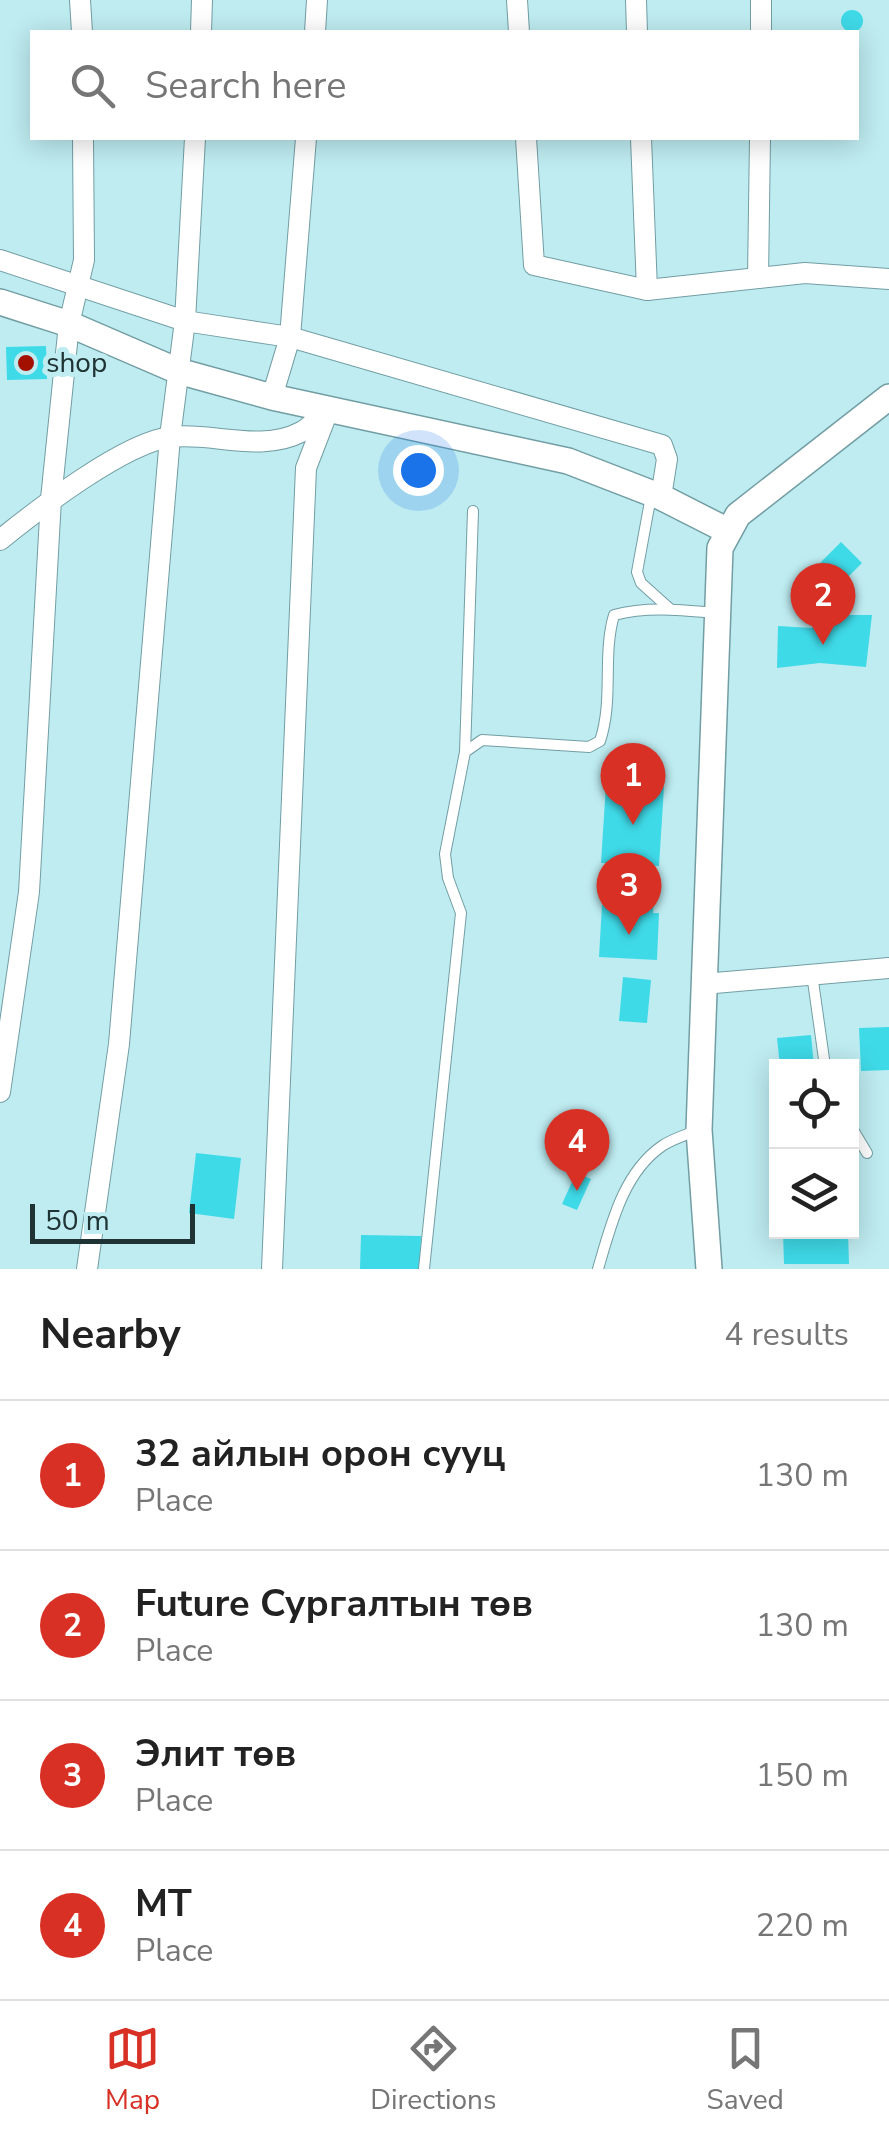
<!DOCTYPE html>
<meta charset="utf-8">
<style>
body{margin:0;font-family:"Nunito Sans",sans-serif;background:#f6f6f6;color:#222}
.controls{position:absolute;right:30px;bottom:30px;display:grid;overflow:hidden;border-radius:0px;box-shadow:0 5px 25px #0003}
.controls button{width:90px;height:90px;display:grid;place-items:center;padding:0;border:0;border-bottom:2px solid #e0e0e0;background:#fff;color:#222;font:50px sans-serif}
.scale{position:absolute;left:30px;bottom:25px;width:165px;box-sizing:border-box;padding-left:10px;border:5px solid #203334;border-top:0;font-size:28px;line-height:35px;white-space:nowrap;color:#203334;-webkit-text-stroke:8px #beecf1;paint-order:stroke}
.you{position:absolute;left:418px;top:470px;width:35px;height:35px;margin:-25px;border:8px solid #fff;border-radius:50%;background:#1a73e8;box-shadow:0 0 0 15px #1a73e833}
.badge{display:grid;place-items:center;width:65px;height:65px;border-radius:50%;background:#d93025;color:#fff;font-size:32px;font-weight:700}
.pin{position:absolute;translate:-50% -82px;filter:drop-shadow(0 2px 5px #0008)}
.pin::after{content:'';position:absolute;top:52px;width:35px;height:30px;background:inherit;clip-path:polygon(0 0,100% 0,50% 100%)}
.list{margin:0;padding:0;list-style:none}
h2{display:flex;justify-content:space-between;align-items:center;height:130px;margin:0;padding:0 40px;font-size:42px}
h2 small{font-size:32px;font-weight:400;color:#767676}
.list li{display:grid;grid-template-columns:65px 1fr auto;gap:30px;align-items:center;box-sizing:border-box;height:150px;padding:0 40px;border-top:2px solid #e0e0e0}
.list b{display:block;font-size:38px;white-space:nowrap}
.list p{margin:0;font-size:32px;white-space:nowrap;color:#767676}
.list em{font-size:32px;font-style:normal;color:#767676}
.icon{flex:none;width:55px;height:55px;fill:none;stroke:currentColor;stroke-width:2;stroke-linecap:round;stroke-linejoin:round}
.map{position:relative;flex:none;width:889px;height:1269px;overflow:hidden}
.search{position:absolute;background:#fff;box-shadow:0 5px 25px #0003;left:30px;right:30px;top:30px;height:110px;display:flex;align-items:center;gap:25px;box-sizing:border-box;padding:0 35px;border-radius:0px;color:#767676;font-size:38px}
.sheet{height:730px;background:#fff}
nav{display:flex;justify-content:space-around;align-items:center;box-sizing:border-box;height:140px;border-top:2px solid #e0e0e0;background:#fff;font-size:28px;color:#767676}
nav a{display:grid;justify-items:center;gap:5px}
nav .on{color:#d93025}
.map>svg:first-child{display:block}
.building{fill:#3fdae8}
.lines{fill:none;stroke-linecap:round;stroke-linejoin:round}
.service-casing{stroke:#729ea3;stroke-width:12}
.minor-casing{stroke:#729ea3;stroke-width:22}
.tertiary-casing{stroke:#729ea3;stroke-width:28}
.service{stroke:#fff;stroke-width:10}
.minor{stroke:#fff;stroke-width:20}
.tertiary{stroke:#fff;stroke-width:25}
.poi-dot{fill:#a41000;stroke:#beecf1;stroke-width:4}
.labels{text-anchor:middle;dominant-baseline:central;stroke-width:10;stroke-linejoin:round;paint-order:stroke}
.poi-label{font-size:28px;fill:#203334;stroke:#beecf1;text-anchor:start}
</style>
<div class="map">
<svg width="889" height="1269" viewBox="0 0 889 1269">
<rect width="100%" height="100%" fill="#beecf1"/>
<g class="building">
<circle cx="852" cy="21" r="11"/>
<polygon points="46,346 47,379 7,380 6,347"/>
<polygon points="841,542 862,563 827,598 806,577"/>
<polygon points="818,615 872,615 866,667 820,663 777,668 778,626 812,628"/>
<polygon points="606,784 664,787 659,866 601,863"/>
<polygon points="610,882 655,884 653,913 659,913 657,960 599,957 602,905 609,905"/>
<polygon points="623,977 651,980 647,1023 619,1021"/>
<polygon points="889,1027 889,1070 861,1071 859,1028"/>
<polygon points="811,1035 814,1066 780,1066 777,1038"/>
<polygon points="196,1153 241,1158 234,1219 189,1213"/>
<polygon points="576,1173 591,1179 577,1210 562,1204"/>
<polygon points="783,1232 848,1232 849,1264 784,1264"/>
<polygon points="361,1235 421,1236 420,1269 360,1269"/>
</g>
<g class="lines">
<defs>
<g id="service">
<polyline points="651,496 637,572 641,583 670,609"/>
<polyline points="465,752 473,511"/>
<polyline points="812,974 825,1066"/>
<polyline points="852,1128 867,1153"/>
<path d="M424,1269l37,-356 -13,-35 -3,-24 20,-102 17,-12 107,7 11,-6c14,-42 2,-85 14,-126 33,-9 68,-5 102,-2"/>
<path d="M598,1269c13,-44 25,-96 64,-123 10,-7 24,-11 36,-16"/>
</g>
<g id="minor">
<polyline points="80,0 82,32"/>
<polyline points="517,0 519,32"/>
<polyline points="636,0 637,32"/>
<polyline points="201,32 202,0"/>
<polyline points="315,32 317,0"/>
<polyline points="761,32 761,0"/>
<polyline points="526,138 534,265 647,290 805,273 889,279"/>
<polyline points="641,138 647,290"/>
<polyline points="0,260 185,321 290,337 662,445 667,459 661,497"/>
<polyline points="758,278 760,138"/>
<polyline points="272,397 290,337 306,138"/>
<path d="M0,540c37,-30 125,-98 171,-103 41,-5 90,16 130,-5 8,-4 16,-13 24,-19"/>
<polyline points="703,984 889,968"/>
<polyline points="0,1092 29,892 51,499 69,324 84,260 83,138"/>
<polyline points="87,1269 119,1044 170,437 185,321 195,138"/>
<polyline points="272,1269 306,468 328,411"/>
</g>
<g id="tertiary">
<polyline points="0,302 69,324 178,371 272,397 568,461 661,497 728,531"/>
<polyline points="709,1269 699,1130 720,548 738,515 889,397"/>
</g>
</defs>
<use href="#service" class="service-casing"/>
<use href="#minor" class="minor-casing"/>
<use href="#tertiary" class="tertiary-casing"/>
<use href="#service" class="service"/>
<use href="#minor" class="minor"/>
<use href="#tertiary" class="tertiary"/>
</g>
<circle class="poi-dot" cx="26" cy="363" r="10"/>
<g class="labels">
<g class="poi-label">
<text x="46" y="363">shop</text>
</g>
</g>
</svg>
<div class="controls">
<button><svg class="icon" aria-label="locate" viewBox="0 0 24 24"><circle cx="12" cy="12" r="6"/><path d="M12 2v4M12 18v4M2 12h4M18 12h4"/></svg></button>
<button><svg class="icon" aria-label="layers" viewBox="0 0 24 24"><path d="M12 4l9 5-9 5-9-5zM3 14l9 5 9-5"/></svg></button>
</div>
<div class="scale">50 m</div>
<div class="you"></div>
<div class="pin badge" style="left:633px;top:825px">1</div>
<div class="pin badge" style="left:823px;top:645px">2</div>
<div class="pin badge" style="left:629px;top:935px">3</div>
<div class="pin badge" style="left:577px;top:1191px">4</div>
<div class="search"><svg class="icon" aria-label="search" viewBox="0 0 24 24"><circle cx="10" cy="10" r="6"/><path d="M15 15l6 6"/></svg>Search here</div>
</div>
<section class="sheet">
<h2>Nearby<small>4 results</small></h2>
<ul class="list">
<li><span class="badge">1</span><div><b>32 айлын орон сууц</b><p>Place</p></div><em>130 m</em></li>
<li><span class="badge">2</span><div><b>Future Сургалтын төв</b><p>Place</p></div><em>130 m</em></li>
<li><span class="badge">3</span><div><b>Элит төв</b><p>Place</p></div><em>150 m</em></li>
<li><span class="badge">4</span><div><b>MT</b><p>Place</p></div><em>220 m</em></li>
</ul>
</section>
<nav>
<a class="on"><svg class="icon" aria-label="map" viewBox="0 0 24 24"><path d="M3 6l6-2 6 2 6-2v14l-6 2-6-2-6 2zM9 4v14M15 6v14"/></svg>Map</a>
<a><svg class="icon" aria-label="directions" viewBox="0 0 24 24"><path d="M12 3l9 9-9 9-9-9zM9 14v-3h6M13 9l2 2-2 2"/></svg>Directions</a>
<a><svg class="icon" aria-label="saved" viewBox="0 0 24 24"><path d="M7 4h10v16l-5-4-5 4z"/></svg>Saved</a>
</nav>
